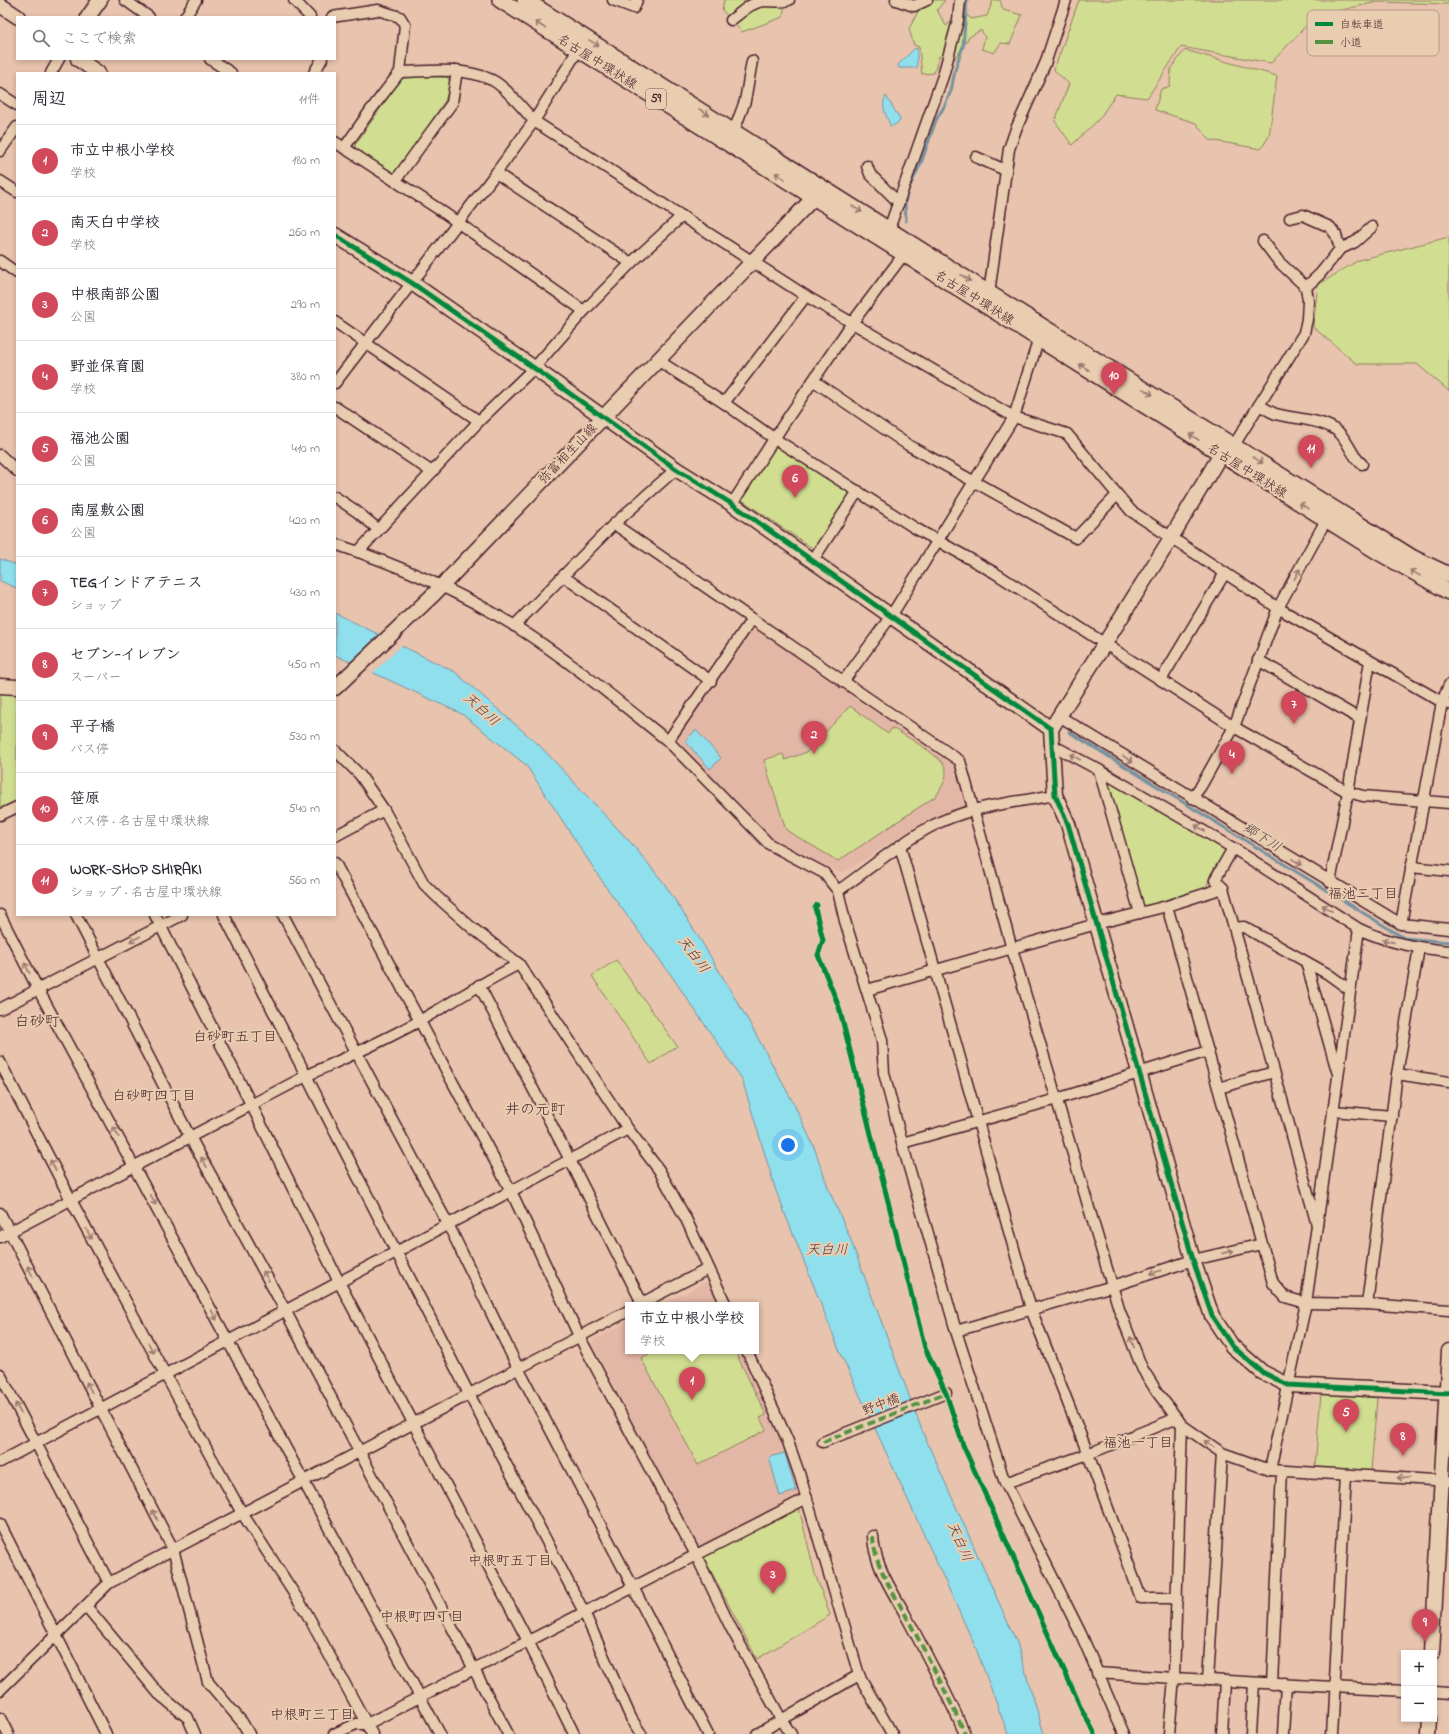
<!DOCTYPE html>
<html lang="ja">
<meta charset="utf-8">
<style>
body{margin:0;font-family:"Indie Flower","Klee One",sans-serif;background:#f7f7f7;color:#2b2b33}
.controls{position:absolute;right:12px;bottom:12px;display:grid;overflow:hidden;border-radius:0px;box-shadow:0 2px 6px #0003}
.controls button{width:36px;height:36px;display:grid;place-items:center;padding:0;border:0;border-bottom:1px solid #e1e1e2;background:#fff;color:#2b2b33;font:20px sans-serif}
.you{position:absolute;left:788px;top:1145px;width:14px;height:14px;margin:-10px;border:3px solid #fff;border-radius:50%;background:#1a73e8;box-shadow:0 0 0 6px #1a73e833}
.badge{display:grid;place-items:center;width:26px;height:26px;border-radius:50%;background:#d1495b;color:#fff;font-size:13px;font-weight:700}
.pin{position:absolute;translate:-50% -33px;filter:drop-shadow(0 1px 2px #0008)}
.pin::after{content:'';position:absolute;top:21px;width:14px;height:12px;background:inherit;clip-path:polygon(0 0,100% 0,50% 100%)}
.popup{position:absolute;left:625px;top:1302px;width:134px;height:52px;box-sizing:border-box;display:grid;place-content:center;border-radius:0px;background:#fff;filter:drop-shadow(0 1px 3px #0005);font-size:13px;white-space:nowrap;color:#7c7c81}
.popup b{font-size:15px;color:#2b2b33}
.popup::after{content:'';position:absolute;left:50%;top:100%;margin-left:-8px;border:8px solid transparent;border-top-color:#fff}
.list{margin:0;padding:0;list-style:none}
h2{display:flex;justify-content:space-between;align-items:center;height:52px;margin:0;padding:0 16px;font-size:17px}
h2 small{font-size:13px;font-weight:400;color:#7c7c81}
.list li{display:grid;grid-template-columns:26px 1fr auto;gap:12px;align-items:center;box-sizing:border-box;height:72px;padding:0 16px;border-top:1px solid #e1e1e2}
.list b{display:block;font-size:15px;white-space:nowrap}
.list p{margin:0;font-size:13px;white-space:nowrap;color:#7c7c81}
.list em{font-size:13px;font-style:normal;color:#7c7c81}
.icon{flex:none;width:22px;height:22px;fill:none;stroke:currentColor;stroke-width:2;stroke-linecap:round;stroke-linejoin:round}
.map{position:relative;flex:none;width:1449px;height:1734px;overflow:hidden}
.search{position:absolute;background:#fff;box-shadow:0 2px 6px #0003;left:16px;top:16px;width:320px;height:44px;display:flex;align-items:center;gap:10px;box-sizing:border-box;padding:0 14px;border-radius:0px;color:#7c7c81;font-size:15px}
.panel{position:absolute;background:#fff;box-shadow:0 2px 6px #0003;left:16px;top:72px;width:320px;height:844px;border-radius:0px}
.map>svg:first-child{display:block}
.built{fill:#e3b7a6}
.green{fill:#d1de91;stroke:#8e7e5e}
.water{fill:#90dfed;stroke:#74929f}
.pier{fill:#e8c3ad}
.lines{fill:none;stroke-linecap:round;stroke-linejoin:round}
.stream{stroke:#74929f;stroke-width:3}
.street-casing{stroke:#4a1f2b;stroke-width:13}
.secondary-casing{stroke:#4a1f2b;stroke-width:17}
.primary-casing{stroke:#4a1f2b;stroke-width:18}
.street{stroke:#e9cdb0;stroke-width:10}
.secondary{stroke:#e9cdb0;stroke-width:14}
.primary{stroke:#e9cdb0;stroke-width:15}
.quiet{stroke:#549240;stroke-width:4;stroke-dasharray:8 4;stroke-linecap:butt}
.cycleway-casing{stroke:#e9cdb0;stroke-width:8}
.cycleway{stroke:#00873e;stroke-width:5}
.oneway{stroke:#9a766e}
.labels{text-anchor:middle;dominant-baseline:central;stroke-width:4;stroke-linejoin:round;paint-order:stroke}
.shield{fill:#e9cdb0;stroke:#7a5353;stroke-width:1}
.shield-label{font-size:12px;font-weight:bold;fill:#4a1f2b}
.street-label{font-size:13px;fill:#4a1f2b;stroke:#e9cdb0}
.water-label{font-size:14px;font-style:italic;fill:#543c48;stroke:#e9cdb0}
.neighbourhood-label{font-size:14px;fill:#4a1f2b;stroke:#e9cdb0}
.quarter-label{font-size:15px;fill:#4a1f2b;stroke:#e9cdb0}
.key{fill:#e9cdb0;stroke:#b99988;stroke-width:1}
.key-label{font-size:11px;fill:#4a1f2b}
</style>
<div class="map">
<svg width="1449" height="1734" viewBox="0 0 1449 1734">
<rect width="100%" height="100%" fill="#e8c3ad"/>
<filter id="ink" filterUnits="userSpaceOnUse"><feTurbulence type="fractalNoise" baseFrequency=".025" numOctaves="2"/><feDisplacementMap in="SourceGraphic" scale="8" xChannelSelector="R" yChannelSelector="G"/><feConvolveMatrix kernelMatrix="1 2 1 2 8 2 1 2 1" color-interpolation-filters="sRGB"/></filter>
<g filter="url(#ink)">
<g class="built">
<polygon points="756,627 815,670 956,766 966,802 963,806 928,819 844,872 835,871 770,836 726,794 676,738 751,629"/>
<polygon points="706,1282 711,1284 720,1305 662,1305"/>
<polygon points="628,1322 628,1351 739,1351 788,1452 800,1491 797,1497 700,1548 697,1547 592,1344 594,1340"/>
</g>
<g class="green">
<polygon points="724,0 785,0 783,17 742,32 722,10"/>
<polygon points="924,0 945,0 937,10 946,26 963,11 971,19 987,16 993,0 1000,0 1003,10 1022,15 1010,44 1001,43 994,53 982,49 985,37 981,30 969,37 955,59 939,56 934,73 922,74 919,47 914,45 909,29"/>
<polygon points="1079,0 1449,0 1449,4 1377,2 1315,16 1271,63 1181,47 1147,98 1116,94 1099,119 1072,145 1055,121 1069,84 1054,70"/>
<polygon points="1185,50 1277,76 1269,136 1261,149 1210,140 1196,123 1155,110 1161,89 1170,86 1171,68"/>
<polygon points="403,76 447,77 451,83 445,101 396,173 391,174 356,150 355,145"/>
<polygon points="1449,237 1449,391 1417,364 1357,364 1313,327 1318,285 1359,260"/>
<polygon points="779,446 849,490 850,495 818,547 812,548 742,500 742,495 774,447"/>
<polygon points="0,692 17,694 17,803 0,812"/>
<path d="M850,706l38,28 4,-6c12,7 49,28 53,39 4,10 -4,21 -9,29l-98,65 -52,-31 -22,-70 19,-6 2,6 22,-8z"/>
<polygon points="1107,779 1227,849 1211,873 1206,888 1143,908"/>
<polygon points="616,960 677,1046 651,1064 592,976"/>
<polygon points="655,1351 735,1351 766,1415 760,1418 766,1430 698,1465 641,1358"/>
<polygon points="1321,1393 1377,1398 1371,1471 1315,1467"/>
<polygon points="798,1504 815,1574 830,1615 757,1659 703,1556"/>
</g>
<g class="water">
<polygon points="917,48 917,68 899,68 898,65 914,49"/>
<path d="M886,96l14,23v2l-9,6c-4,-10 -11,-21 -5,-31z"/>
<polygon points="0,559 17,565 17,588 0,581"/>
<polygon points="335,613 455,672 540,746 632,844 664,883 700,939 748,1020 794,1104 814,1147 829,1190 850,1238 923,1433 1017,1643 1044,1734 1008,1734 975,1646 840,1352 776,1191 742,1079 671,975 606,887 526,765 462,714 335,655"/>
<polygon points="696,730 721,758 710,769 685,741"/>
<polygon points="785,1453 796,1491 780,1496 769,1457"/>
</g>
<polygon class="pier" points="381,633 403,644 372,674 349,663"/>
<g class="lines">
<g class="stream">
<polyline points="906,221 905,203 908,190 921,163 936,120 945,105 951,91 955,70 963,46 967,0"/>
<polyline points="1069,732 1404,938 1449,942"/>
</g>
<defs>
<g id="street">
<polyline points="125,0 149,17"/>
<polyline points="294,0 310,17"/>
<polyline points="613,0 634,8 637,0"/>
<polyline points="896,0 914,6 927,0"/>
<polyline points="185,17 196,0"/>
<polyline points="332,17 378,10 400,17 405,25 400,72 370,111 344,148"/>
<path d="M731,20c10,-7 20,-18 33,-19 9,0 17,2 25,-1"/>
<polyline points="578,50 534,121 806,296 1014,417 1067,434 1131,511 1278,608 1442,702 1449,704"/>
<polyline points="210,59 231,73"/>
<polyline points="51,73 59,59"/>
<polyline points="314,73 322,59"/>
<polyline points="0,94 17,105"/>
<polyline points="734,131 745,101 752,61"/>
<polyline points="335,142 440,210 584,311"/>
<polyline points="0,151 17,127"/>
<polyline points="976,157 1005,170"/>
<polyline points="867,166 870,174 899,203"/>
<polyline points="496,173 631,263"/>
<polyline points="0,181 17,192"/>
<polyline points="395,181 452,103 457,70"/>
<polyline points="1290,218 1303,215 1330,227 1336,235 1340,249"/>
<polyline points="889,229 943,76 958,20 960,0"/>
<polyline points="0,261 17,273"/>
<polyline points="1306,287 1320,274 1340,249 1355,242 1372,227"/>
<polyline points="989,293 1009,149 1016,129 1045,64 1066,0"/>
<polyline points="335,322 479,421"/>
<polyline points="659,361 724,403 775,439 915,528 995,573 1234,727 1348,792 1363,796 1449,803"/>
<polyline points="814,381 908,445 1076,538 1117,495"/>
<path d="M335,383l161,-210 38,-52c-11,-12 -28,-34 -42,-41 -29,-13 -61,-9 -92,-8"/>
<polyline points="724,403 806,296"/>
<path d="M1259,405c6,3 11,7 17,9 18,5 44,5 60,16 12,8 14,25 26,34"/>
<polyline points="335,407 432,472"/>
<polyline points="1229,449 1234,445 1304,333 1307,319 1308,301 1306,287 1279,262 1263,241"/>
<polyline points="0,455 17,471"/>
<polyline points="335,497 356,511 378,529"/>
<polyline points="732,504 785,422 852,323 904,254"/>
<polyline points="614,524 752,619"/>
<path d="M335,544c61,20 125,48 180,82 54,34 103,75 153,115"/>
<polyline points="358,552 479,421 534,368 584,311 631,263 682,216"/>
<polyline points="813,560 858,491"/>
<polyline points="563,576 711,681"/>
<polyline points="514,626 614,524 676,469"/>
<polyline points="1258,660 1360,719"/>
<polyline points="1161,680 1225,573"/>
<polyline points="843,682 891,616 1014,417 1039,338"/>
<polyline points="1059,716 1401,924 1449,929"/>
<path d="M1052,745l47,25 134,78 126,81c30,14 58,19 90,22"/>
<polyline points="335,750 360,775 384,810 424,884 436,896 471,927 519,964 628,1129 659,1170 686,1219 726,1305"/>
<polyline points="1099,770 1140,913"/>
<path d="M1055,795c-42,8 -87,11 -125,32 -32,17 -62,43 -92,64l7,30 37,119 2,33 18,70 54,188 48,149 77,154 43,100"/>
<polyline points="1192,798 1201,786 1234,727 1278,608 1326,520"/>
<polyline points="0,815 17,807"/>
<polyline points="335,836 384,810"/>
<polyline points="900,846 1031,1309 1088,1454 1141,1598 1177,1598"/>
<polyline points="335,863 511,1191 579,1336 696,1555 730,1626 781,1719 791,1734"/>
<polyline points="1411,867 1449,871"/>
<polyline points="1330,882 1348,792 1370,661"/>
<polyline points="1223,888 1215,880 1233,848"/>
<polyline points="838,891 824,873 769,844 668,741 752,619 960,761 1012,949 1119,1309 1142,1368 1157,1392 1182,1425 1222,1453 1270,1470 1449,1481"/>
<polyline points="0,915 38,989 440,1734"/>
<polyline points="76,915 190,1137 285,1310 508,1734"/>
<polyline points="155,915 251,1104 339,1282 528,1641 574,1734"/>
<polyline points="224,915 469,1394 584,1612 631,1718 641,1734"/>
<polyline points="283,915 448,1224 518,1368 633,1587 708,1734"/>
<polyline points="1401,924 1442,702 1449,685"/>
<polyline points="1234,928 1244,927 1328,974 1350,990"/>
<polyline points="1419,948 1397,1074 1367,1304 1449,1310"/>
<polyline points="1306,962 1337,1071"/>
<polyline points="479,985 570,1160 642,1303"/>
<polyline points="867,990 1096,924 1167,906"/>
<polyline points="0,1009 182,915"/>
<polyline points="0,1062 71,1200 165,1374 242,1513 306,1612 372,1734"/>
<polyline points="1397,1074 1449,1082"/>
<polyline points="1219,1088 1274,1072"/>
<polyline points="1333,1111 1392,1116"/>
<polyline points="902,1143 1057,1099 1208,1051"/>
<polyline points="0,1213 173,1549 208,1682 242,1722 249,1734"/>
<polyline points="1317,1225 1223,888 1167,906 1273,1283 1285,1297 1306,1303 1367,1304"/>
<path d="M0,1237l306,-161c39,-18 78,-35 115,-56 33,-19 64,-39 98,-56"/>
<polyline points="638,1305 708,1269"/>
<polyline points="956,1331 1113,1286 1193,1260 1262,1244"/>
<polyline points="747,1351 787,1439 800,1476 859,1675 892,1734"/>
<polyline points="0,1374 109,1583"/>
<polyline points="1182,1425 1174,1678 1404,1691"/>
<polyline points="823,1442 946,1393"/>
<polyline points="0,1462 628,1129"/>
<polyline points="1270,1470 1306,1303 1359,929"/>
<polyline points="1005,1483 1088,1454 1177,1418"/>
<polyline points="0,1524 106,1734"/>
<path d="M873,1536c1,29 19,54 32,78 21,39 42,79 60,120"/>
<polyline points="86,1606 159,1694 188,1718 195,1734"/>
<polyline points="1097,1673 1174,1678 1169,1734"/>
<polyline points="1208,1680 1222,1453"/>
<polyline points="1272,1684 1282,1471"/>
<polyline points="0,1690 109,1583 628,1311"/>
<polyline points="1434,1692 1449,1693"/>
<polyline points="0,1718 8,1734"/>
<polyline points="334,1734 356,1724 367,1724 807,1498"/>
<polyline points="757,1734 859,1675"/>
<polyline points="1222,1734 1225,1681"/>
<polyline points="1251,1734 1254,1683"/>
<polyline points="1283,1734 1286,1684"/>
<polyline points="1332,1734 1346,1475"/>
</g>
<g id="secondary">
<polyline points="0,5 18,17"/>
<polyline points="88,17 100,0"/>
<polyline points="78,59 98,73"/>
<polyline points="335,235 412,283 534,368 676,469 732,504 1051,729 1055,795 1068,824 1193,1260 1212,1316 1232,1346 1262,1372 1288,1385 1449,1393"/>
<polyline points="0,686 17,687"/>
<polyline points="335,688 434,594 822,189"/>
<polyline points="1051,729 1171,538 1221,454"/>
<polyline points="1432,1653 1449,1351"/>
<polyline points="1428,1734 1429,1719"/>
</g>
<g id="primary">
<polyline points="500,0 1378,552 1449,592"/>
<polyline points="525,0 989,293 1413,558 1449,575"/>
</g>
</defs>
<use href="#street" class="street-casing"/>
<use href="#secondary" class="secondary-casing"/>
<use href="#primary" class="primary-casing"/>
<use href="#street" class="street"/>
<use href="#secondary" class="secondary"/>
<use href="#primary" class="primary"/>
<g class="quiet">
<polyline points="823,1442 946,1393"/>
<path d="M873,1536c1,29 19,54 32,78 21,39 42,79 60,120"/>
</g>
<defs>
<g id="cycleway">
<polyline points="335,235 412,283 534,368 676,469 732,504 1051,729 1055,795 1068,824 1193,1260 1212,1316 1232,1346 1262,1372 1288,1385 1449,1393"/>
<polyline points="817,905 815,908 823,940 818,955 839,1007 925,1348 946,1393 963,1445 1082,1710 1095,1734"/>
</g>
</defs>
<use href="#cycleway" class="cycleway-casing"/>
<use href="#cycleway" class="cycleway"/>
</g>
<defs><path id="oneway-shaft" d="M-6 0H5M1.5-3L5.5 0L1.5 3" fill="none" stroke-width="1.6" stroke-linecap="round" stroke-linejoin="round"/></defs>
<g class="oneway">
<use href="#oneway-shaft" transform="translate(540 25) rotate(-147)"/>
<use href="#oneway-shaft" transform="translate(594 43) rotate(32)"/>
<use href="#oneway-shaft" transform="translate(704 112) rotate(32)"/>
<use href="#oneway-shaft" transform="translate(780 176) rotate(-148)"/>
<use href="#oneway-shaft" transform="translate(857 209) rotate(32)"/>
<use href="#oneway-shaft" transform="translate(966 278) rotate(33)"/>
<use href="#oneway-shaft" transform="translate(1084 367) rotate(-147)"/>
<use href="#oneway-shaft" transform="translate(1148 392) rotate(32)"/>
<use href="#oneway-shaft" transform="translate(1194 437) rotate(-147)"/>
<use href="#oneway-shaft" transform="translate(1258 460) rotate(32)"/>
<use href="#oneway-shaft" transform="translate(1304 506) rotate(-148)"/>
<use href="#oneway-shaft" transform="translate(1415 573) rotate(-151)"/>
<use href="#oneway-shaft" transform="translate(1297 574) rotate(-62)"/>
<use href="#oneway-shaft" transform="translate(1075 757) rotate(-152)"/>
<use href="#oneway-shaft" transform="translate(1128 759) rotate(32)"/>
<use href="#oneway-shaft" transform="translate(1200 828) rotate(-150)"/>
<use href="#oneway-shaft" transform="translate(1297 862) rotate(31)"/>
<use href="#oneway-shaft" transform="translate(1327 908) rotate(-147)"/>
<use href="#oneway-shaft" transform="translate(135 939) rotate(153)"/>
<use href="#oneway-shaft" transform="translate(1388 941) rotate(-167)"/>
<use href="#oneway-shaft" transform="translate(27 968) rotate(-117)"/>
<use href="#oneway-shaft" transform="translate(116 1132) rotate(-119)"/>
<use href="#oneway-shaft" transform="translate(204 1162) rotate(-119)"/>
<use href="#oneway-shaft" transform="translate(53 1165) rotate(-117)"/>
<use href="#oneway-shaft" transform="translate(153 1200) rotate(62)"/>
<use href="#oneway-shaft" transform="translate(89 1234) rotate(62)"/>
<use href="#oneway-shaft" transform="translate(1228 1252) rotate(-13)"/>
<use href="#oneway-shaft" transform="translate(30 1271) rotate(-117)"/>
<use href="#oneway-shaft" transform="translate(1156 1272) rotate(162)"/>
<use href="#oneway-shaft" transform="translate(266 1276) rotate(-119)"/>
<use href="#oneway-shaft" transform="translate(214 1315) rotate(62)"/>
<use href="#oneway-shaft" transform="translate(1132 1342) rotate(-111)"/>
<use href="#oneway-shaft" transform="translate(151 1348) rotate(62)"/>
<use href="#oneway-shaft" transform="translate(89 1387) rotate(-117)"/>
<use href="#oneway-shaft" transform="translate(18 1408) rotate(-117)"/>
<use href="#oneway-shaft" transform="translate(1209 1444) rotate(-145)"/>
<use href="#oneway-shaft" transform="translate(1403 1478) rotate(-177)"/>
<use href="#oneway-shaft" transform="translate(155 1515) rotate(-118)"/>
</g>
</g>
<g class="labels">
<rect class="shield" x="646" y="89" width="20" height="20" rx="3"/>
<g class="shield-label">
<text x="656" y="99">59</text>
</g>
<g class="street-label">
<text transform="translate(597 62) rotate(32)">名古屋中環状線</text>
<text transform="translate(974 298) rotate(32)">名古屋中環状線</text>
<text transform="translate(568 454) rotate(-46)">弥富相生山線</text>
<text transform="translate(1247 471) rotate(32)">名古屋中環状線</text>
<text transform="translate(881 1405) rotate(-21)">野中橋</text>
</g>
<g class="water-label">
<text transform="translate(481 710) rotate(42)">天白川</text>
<text transform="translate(1262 838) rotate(32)">郷下川</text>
<text transform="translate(693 955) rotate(53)">天白川</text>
<text x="827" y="1250">天白川</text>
<text transform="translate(959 1542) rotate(66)">天白川</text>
</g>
<g class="neighbourhood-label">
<text x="1363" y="894">福池二丁目</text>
<text x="235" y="1037">白砂町五丁目</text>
<text x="154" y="1096">白砂町四丁目</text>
<text x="1138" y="1443">福池一丁目</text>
<text x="510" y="1561">中根町五丁目</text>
<text x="422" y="1617">中根町四丁目</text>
<text x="312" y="1715">中根町三丁目</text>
</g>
<g class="quarter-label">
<text x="37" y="1022">白砂町</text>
<text x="535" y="1110">井の元町</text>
</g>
</g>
<rect x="1307" y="10" width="132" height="46" rx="6" class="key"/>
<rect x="1315" y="22" width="18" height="4" fill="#00873e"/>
<rect x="1315" y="40" width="18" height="4" fill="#549240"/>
<g class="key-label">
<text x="1340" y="28">自転車道</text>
<text x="1340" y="46">小道</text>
</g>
</svg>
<div class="controls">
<button>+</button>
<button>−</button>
</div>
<div class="you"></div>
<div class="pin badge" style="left:692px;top:1400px">1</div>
<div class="popup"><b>市立中根小学校</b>学校</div>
<div class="pin badge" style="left:814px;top:754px">2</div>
<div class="pin badge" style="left:773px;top:1594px">3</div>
<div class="pin badge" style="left:1232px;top:774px">4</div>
<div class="pin badge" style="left:1346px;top:1432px">5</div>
<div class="pin badge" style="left:795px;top:498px">6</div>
<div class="pin badge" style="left:1294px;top:724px">7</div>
<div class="pin badge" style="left:1403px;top:1456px">8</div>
<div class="pin badge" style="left:1425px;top:1642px">9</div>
<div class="pin badge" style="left:1114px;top:395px">10</div>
<div class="pin badge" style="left:1311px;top:468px">11</div>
<div class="search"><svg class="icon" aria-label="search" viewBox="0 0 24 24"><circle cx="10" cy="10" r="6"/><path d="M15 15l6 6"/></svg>ここで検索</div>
<section class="panel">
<h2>周辺<small>11件</small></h2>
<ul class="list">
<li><span class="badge">1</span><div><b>市立中根小学校</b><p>学校</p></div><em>180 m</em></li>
<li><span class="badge">2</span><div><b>南天白中学校</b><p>学校</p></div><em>260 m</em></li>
<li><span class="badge">3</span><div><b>中根南部公園</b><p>公園</p></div><em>290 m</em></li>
<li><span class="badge">4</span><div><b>野並保育園</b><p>学校</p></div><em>380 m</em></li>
<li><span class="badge">5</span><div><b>福池公園</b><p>公園</p></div><em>410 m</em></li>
<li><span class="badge">6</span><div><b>南屋敷公園</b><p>公園</p></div><em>420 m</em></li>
<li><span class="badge">7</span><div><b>TEGインドアテニス</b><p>ショップ</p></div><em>430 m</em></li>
<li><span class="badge">8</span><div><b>セブン-イレブン</b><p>スーパー</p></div><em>450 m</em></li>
<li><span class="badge">9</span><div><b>平子橋</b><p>バス停</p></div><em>530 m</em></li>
<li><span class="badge">10</span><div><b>笹原</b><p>バス停 · 名古屋中環状線</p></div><em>540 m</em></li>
<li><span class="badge">11</span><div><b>WORK-SHOP SHIRAKI</b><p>ショップ · 名古屋中環状線</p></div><em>560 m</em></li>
</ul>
</section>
</div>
